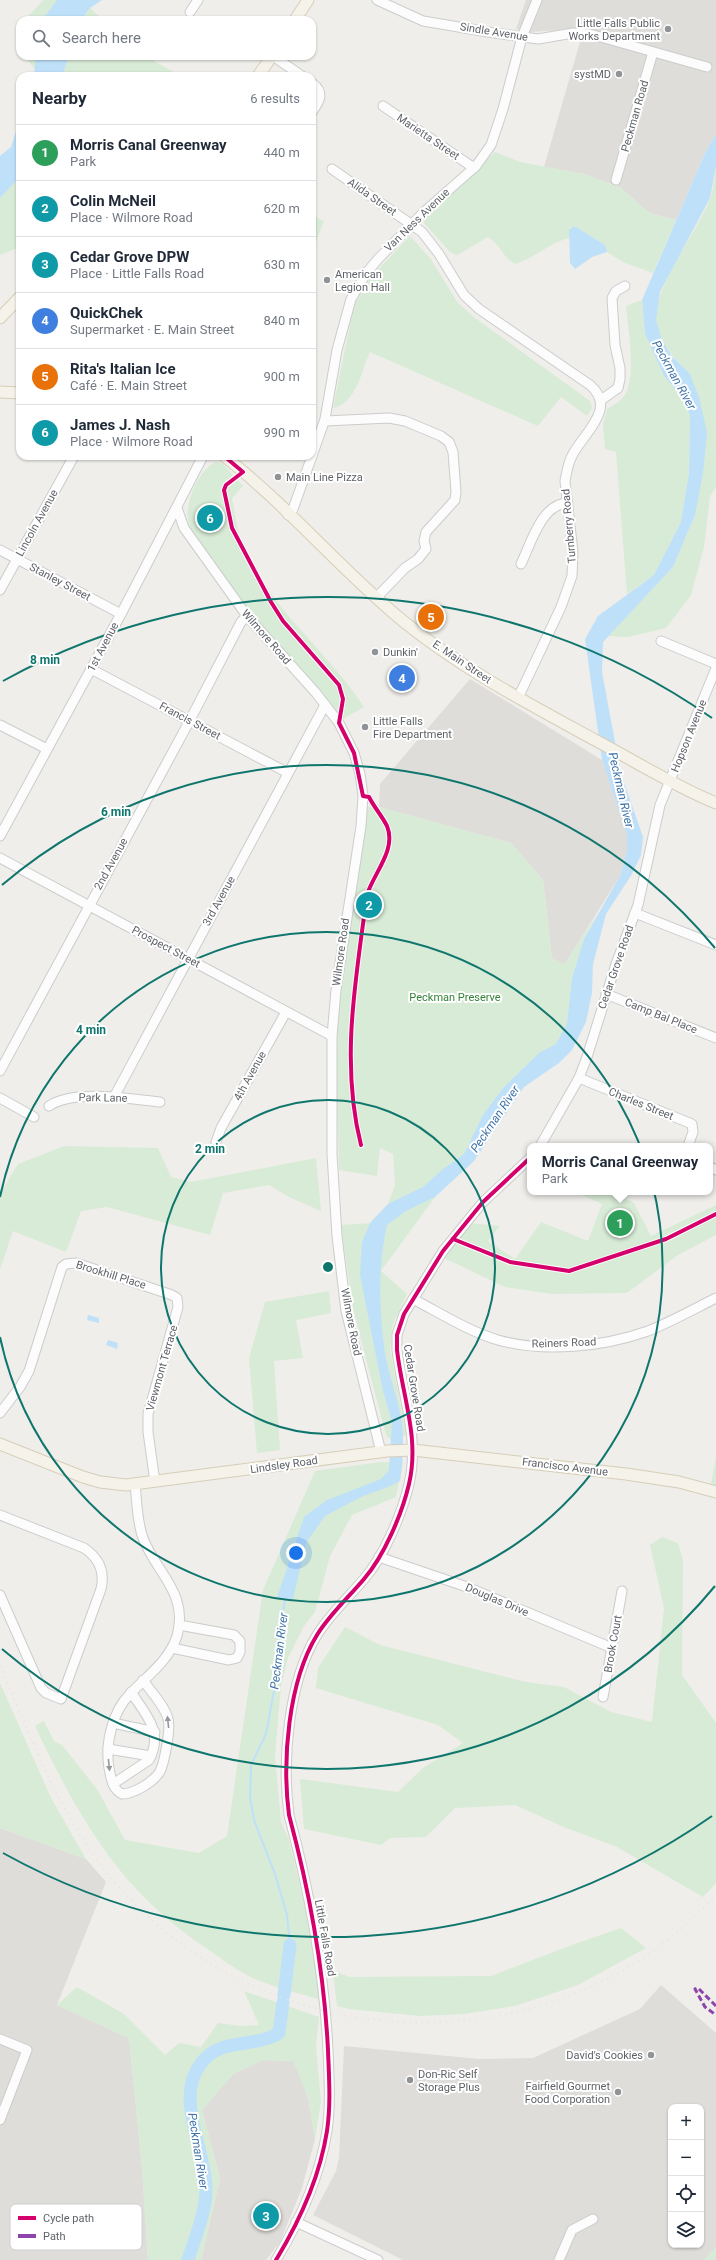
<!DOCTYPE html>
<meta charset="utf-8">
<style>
body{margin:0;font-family:Roboto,sans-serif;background:#f2f2f3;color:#1f2937}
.controls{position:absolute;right:12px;bottom:12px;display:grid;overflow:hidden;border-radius:8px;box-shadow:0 1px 3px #0004}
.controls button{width:36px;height:36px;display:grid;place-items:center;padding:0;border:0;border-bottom:1px solid #e0e1e3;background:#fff;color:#1f2937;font:20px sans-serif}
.you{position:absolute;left:296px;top:1553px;width:14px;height:14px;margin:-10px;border:3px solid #fff;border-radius:50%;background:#1a73e8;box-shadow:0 0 0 6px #1a73e833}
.badge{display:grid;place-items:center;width:26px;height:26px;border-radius:50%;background:#ea580c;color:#fff;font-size:13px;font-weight:700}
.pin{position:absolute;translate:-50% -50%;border:2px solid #fff;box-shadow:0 1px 4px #0006}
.popup{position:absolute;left:527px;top:1143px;width:186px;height:52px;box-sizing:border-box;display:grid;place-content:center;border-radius:8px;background:#fff;filter:drop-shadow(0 1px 3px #0005);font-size:13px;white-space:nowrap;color:#747a83}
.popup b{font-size:15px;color:#1f2937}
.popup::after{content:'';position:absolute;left:50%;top:100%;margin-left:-8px;border:8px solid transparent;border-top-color:#fff}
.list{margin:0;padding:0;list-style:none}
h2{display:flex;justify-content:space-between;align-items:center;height:52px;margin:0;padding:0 16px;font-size:17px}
h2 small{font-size:13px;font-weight:400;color:#747a83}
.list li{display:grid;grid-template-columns:26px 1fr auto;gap:12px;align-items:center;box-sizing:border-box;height:56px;padding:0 16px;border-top:1px solid #e0e1e3}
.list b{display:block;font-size:15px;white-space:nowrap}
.list p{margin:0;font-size:13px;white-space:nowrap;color:#747a83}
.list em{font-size:13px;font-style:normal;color:#747a83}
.icon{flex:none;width:22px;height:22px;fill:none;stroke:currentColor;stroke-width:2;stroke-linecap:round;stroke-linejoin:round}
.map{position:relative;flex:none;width:716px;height:2260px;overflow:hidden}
.search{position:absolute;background:#fff;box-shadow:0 1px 3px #0004;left:16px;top:16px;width:300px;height:44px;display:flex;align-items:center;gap:10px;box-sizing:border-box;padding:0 14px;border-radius:12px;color:#747a83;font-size:15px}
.panel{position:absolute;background:#fff;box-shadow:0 1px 3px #0004;left:16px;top:72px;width:300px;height:388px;border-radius:12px}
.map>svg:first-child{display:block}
.industrial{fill:#dfddda;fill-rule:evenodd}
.green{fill:#d8ebd6}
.water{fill:#bfe0f9}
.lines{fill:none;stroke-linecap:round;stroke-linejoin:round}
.stream{stroke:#bfe0f9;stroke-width:2}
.river{stroke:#bfe0f9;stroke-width:13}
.minor-casing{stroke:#cbcccc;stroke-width:11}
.major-casing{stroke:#d7ceb8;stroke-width:13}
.minor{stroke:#fdfcfc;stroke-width:9}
.major{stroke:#f4f2e9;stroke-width:11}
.rail{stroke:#e4e4e4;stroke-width:2;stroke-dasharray:1 5;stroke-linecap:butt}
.quiet{stroke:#8e44ad;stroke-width:3;stroke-dasharray:6 3;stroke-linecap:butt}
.cycleway-casing{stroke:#fff;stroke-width:6}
.cycleway{stroke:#d6006c;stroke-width:4}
.oneway{fill:#96999c}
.ring{fill:none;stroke:#0f766e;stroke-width:2}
.poi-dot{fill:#919496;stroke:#fff;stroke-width:1.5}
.labels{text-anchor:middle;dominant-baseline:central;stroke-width:4;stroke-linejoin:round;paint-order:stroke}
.poi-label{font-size:11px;fill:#5f6368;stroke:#fff;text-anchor:start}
.street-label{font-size:11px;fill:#5f6368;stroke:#fff}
.park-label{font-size:11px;fill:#348238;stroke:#fff}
.water-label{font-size:12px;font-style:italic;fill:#4174aa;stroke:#fff}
.key{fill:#fff;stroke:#cfd0d2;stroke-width:1}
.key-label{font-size:11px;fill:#5f6368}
.centre{fill:#0f766e;stroke:#fff;stroke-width:2}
.ring-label{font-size:12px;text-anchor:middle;font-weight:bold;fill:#0f766e;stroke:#fff;stroke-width:4;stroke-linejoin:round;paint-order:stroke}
</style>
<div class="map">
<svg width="716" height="2260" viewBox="0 0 716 2260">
<rect width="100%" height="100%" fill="#efeeea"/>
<g class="industrial">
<polygon points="526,0 716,0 716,134 705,153 676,220 649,213 621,188 584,174 544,167 584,28 531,32 516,29"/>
<polygon points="470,679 602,760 619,809 627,835 627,850 621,874 565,964 552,959 543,880 511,843 379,807 380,784"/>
<polygon points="0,1828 86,1859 106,1882 57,2005 129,2038 142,2167 148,2260 0,2260"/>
<path d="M661,1985l55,48v214l-12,13h-301l-90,-45 23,-44 3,-13 5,-112 135,13 54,-1 107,-49zM671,2107h30v138h-30z"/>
<polygon points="263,2060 294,2061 308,2097 315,2139 302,2188 280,2242 266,2260 201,2260 220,2179 202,2110 233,2074"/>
</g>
<g class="green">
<polygon points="43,0 57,0 42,20 25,20"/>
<polygon points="90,8 103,20 81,20"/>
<polygon points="25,56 36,56 36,71"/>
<polygon points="69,56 145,56 181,76 62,76"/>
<path d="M495,152l25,10 64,12 37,14 28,25 27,7 -23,53 -30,-11 -16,-10 -2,-7 -29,-18h-5l-2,11c-20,5 -34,20 -54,26 -12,-6 -15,-20 -27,-27l-31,18 -7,-3 -26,-29 2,-6 49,-44z"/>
<path d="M716,166v321l-6,9 -6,51 -13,48 -25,33 -38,9 -20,-1 65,-69 22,-52 -5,-141c-15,-15 -30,-31 -34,-53 -5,-30 43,-92 54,-122 4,-10 4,-23 6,-33z"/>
<polygon points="20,174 20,247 0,255 0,198 16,181"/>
<polygon points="312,215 324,221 312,253"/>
<path d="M410,236l20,22 28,45 17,15 115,83 2,7 -5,8 -26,-19 -23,29 -168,-74c-9,19 -13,51 -37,56l21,-103 18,-29z"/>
<path d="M642,300l3,34 19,42 12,14 14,25 -1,58 -8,49 -27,53 -27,19 -11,-142 -11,-3 -2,-25 4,-15c7,-4 16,-9 19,-16 10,-21 2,-63 0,-87z"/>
<path d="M216,462l7,2 20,22 -11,12c3,14 4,29 9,42 26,67 85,109 123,167l-23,13c-24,-35 -55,-64 -82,-97 -14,-17 -26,-36 -39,-54 -10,-14 -25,-28 -31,-45 -6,-18 9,-55 27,-62z"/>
<polygon points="367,807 379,807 511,843 543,880 552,959 565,964 599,911 584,939 572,978 567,1023 556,1044 544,1051 502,1089 487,1110 464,1154 443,1169 435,1197 381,1271 407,1294 393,1324 390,1350 406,1434 402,1438 391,1440 386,1435 353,1309 341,1225 370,1223 388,1204 395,1185 393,1154 380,1148 377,1176 339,1170 336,1061 340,998"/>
<polygon points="64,1146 158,1148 171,1177 191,1182 316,1158 321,1211 289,1197 269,1185 223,1193 210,1235 107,1207 81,1211 66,1252 13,1231 0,1270 0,1194 18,1164"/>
<polygon points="575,1192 615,1192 634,1203 651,1236 716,1205 716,1235 678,1255 627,1293 552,1294 505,1287 442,1257 469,1223 500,1226 488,1241 515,1259 541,1222 588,1241 602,1204"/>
<polygon points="329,1291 331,1313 296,1320 303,1358 274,1361 280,1450 257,1453 249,1358 265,1302"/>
<polygon points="716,1458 716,1486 711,1484"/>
<path d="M381,1462l22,1 -7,34 -44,18 -22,41 -15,56 -11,14 -16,32 -7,28 -6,70 6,66 8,18 15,63 17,97c-22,-7 -46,-12 -66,-21 -18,-8 -33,-20 -49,-31 -87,-58 -127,-130 -171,-222l9,-5 10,20 8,4 35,44 28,51 74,13 28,-17 36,-246 52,-119z"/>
<polygon points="662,1537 678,1543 683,1561 682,1675 716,1723 716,1883 703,1897 617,1847 566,1828 515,1805 455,1808 426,1837 390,1838 381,1845 304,1829 300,1779 398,1792 423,1768 463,1743 438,1725 316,1688 318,1668 345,1627 380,1645 526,1682 564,1687 611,1712 652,1722 664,1608 650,1545"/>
<polygon points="0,1683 51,1798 86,1859 0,1828"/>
<polygon points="621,1928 646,1948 578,1985 515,2006 464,2014 420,2016 349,2009 337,2006 333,1970 349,1977 491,1976 572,1945"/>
<polygon points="77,1987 124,2014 165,2055 179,2043 201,2047 218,2023 241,2026 259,2025 244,1991 319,2017 316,2046 321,2102 315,2139 308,2097 293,2061 263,2060 233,2074 202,2110 220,2179 201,2260 148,2260 142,2167 129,2038 57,2005"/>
<polygon points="716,2247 716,2260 704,2260"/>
</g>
<g class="water">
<polygon points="57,0 102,0 90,8 81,20 42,20"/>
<polygon points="36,56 69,56 62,76 34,76"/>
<polygon points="20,119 20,174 16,181 0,198 0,156 11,147"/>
<path d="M716,134v32l-6,32 -50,94 -4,28 6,20 10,16 18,18 9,23 8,36 -4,40 -8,42 -22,52 -70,75 -1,30 19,102 22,63 -2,18 -9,19 -26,40 -13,50 -1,29 -6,29 -14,28 -13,13 -35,24 -50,74 -39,36 -29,14 -19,14c-9,39 -8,82 -3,121 3,26 14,51 18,77 2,20 1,39 -2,58l-12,6 -25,9 -38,20 -19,27 -13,56 -16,-1 27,-81 23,-17 54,-21 8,-9 3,-48 -9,-31 -23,-116 2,-33 8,-19 18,-19 35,-17 20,-18 21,-15 19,-39 20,-27 36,-35 17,-9 11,-21 5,-45 12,-39 37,-65 6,-24v-15l-25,-75 -17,-121 13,-23 56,-41 27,-53 8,-49 1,-58 -14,-25 -12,-14 -19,-42 -3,-34 63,-147z"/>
<polygon points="572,227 576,227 605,245 607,252 592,257 575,269 570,263 569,231"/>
<polygon points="88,1315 99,1318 99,1323 87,1320"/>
<polygon points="108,1340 118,1343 117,1349 106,1345"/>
</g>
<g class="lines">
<polyline class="stream" points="286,1596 280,1625 276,1680 266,1734 251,1765 250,1797 254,1820 275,1874 287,1915 290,1945"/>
<g class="river">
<polyline points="284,1995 290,1945"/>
<path d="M188,2260c7,-23 18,-47 18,-71 0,-41 -37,-99 2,-133 20,-17 49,-9 71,-23l4,-31"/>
</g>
<defs>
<g id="minor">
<polyline points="377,0 423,21 488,32 538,39 573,33 590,34 707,67"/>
<polyline points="190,12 198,0"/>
<polyline points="273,56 302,76"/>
<path d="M312,83c13,9 8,18 0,29"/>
<polyline points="383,106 474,168"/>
<path d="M332,169l90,63 17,22 25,41 15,14 111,76c27,23 -5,47 -17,69 -5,8 -6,17 -8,27l8,71 -1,24 -11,31 -43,91"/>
<polyline points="616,180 653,52"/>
<polyline points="601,400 618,388 620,379 620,368 615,345 612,298 616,291 625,286"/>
<polyline points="325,421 389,418 405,421 441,436 449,442 453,452 456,492 455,500 426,532 424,541 426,549 418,559 405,568 376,598"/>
<polyline points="312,456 325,419 337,350 351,299 367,272 379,258 425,211 476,166 491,145 503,109 522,37 537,0"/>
<polyline points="177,508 184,528 247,616 316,693 339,723 354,753 360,774 363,796 361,826 336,990 332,1036 332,1154 337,1236 346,1311 381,1452"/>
<polyline points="288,515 293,509 312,456"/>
<polyline points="0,550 121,614"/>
<path d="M521,564c10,-21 21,-61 47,-61"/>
<polyline points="0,590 74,456"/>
<polyline points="661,641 716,664"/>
<polyline points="91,669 288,773"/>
<polyline points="0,725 47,749"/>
<polyline points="0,836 121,614 203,456"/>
<polyline points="0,858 332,1036"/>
<polyline points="635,913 716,945"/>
<polyline points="606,994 716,1038"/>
<polyline points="0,1071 190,720 241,622 247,616"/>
<polyline points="579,1078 692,1124 693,1132 688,1146"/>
<polyline points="114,1097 325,705"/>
<polyline points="0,1098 34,1117"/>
<path d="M49,1106c26,-17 80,-7 111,-4"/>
<polyline points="216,1142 221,1128 286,1012"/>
<polyline points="540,1146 579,1078 587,1057 616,964 638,905 660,805 716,668"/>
<polyline points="710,1167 716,1170"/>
<path d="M413,1299c27,14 55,32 85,41 46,13 105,7 150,-9 23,-9 46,-22 68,-33"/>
<polyline points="0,1413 20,1387 29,1371 62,1267 66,1264 76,1263 172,1295 177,1298 178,1307 148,1414 148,1432 155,1482"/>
<path d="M135,1484c2,18 2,38 8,54 13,35 46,55 34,98 -8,25 -30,40 -47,58 -18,18 -25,50 -21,74 2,10 3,21 13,26 11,0 30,-11 37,-21 5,-7 12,-45 9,-54 -3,-13 -17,-27 -25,-39"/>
<path d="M0,1515l84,33c15,10 21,24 17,41l-40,110 -15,-6 -5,-5 -41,-93"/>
<polyline points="379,1557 467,1587 612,1648"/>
<polyline points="172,1648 229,1660 237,1658 240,1652 240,1641 234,1635 179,1625"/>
<polyline points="603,1697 622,1591"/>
<polyline points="113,1723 155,1732"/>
<polyline points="108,1749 151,1756"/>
<path d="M113,1784l36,-24c15,-28 -3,-45 -18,-68"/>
<polyline points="0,2039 27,2050 0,2120"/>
<polyline points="296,2222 378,2260"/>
<path d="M276,2260c23,-38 44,-84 51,-129 4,-27 2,-54 1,-81 -4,-81 -18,-157 -39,-235 -7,-54 -1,-133 28,-180 13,-21 31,-37 47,-56 20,-23 38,-65 45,-95 11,-46 -7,-89 -12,-134v-15l7,-21 39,-63 40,-49 47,-44"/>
<polyline points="559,2260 572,2230 593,2219"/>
</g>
<g id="major">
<polyline points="295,20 308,0"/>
<polyline points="258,76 272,56"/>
<polyline points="0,318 20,297"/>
<polyline points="0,392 20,393"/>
<path d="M224,456c64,50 117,114 179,165 59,48 126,83 192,119 40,21 79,46 121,63"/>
<polyline points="0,1444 83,1477 100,1482 126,1485 387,1451 413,1450 626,1474 679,1482 716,1492"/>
</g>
</defs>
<use href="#minor" class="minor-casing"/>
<use href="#major" class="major-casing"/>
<use href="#minor" class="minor"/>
<use href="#major" class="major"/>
<path class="rail" d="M0,1666c31,70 58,146 106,206 126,156 346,195 520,97 33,-19 62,-46 90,-73"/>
<polyline class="quiet" points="716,2006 698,1988 695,1989 705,2007 716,2015"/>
<defs>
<g id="cycleway">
<path d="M224,456l19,16 -17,13 -2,5 8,38 39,74 12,19 56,64 4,14 -4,24 15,30 9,43 6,1c5,10 13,19 18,29 10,24 -14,48 -20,69 -11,83 -27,167 -6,250"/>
<polyline points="453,1239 510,1262 569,1271 666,1239 716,1214"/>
<path d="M276,2260c23,-38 44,-84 51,-129 4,-27 2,-54 1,-81 -4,-81 -18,-157 -39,-235 -7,-54 -1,-133 28,-180 13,-21 31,-37 47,-56 20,-23 38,-65 45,-95 11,-46 -7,-89 -12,-134v-15l7,-21 39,-63 40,-49 47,-44"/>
</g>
</defs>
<use href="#cycleway" class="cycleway-casing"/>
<use href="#cycleway" class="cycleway"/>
</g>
<defs><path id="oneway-solid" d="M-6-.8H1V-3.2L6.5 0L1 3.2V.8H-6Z"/></defs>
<g class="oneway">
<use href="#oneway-solid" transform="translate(168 1722) rotate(-96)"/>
<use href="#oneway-solid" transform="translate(109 1765) rotate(84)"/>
</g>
<g class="ring">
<circle cx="328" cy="1267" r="167"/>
<path d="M0 1197A335 335 0 1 1 0 1337"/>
<path d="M715 1586A502 502 0 0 1 2 1649M2 885A502 502 0 0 1 715 948"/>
<path d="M712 1816A670 670 0 0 1 3 1853M3 681A670 670 0 0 1 712 718"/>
</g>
<g class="poi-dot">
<circle cx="668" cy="29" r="4"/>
<circle cx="619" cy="74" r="4"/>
<circle cx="327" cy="280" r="4"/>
<circle cx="278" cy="477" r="4"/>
<circle cx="375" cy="652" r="4"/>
<circle cx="365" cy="727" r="4"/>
<circle cx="651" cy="2055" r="4"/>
<circle cx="410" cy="2080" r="4"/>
<circle cx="618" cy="2092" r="4"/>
</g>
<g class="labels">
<g class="poi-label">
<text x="660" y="23" text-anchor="end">Little Falls Public<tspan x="660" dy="13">Works Department</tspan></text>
<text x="611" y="74" text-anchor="end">systMD</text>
<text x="335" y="274">American<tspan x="335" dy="13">Legion Hall</tspan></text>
<text x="286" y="477">Main Line Pizza</text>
<text x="383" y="652">Dunkin'</text>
<text x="373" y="721">Little Falls<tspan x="373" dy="13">Fire Department</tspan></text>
<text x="643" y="2055" text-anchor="end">David's Cookies</text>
<text x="418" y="2074">Don-Ric Self<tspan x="418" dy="13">Storage Plus</tspan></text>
<text x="610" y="2086" text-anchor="end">Fairfield Gourmet<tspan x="610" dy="13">Food Corporation</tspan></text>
</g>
<g class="street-label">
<text transform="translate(494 32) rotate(9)">Sindle Avenue</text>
<text transform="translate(635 116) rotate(-74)">Peckman Road</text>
<text transform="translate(428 137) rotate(34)">Marietta Street</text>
<text transform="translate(372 197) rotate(35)">Alida Street</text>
<text transform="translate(417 220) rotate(-44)">Van Ness Avenue</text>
<text transform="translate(37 523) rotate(-61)">Lincoln Avenue</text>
<text transform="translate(569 526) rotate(-95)">Turnberry Road</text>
<text transform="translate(60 582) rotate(28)">Stanley Street</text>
<text transform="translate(266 637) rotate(49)">Wilmore Road</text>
<text transform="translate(103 647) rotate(-62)">1st Avenue</text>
<text transform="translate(462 662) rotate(34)">E. Main Street</text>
<text transform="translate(190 721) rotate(28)">Francis Street</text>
<text transform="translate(689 736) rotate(-68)">Hopson Avenue</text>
<text transform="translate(111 864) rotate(-61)">2nd Avenue</text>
<text transform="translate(219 901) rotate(-61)">3rd Avenue</text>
<text transform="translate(166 947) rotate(28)">Prospect Street</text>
<text transform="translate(341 952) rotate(-82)">Wilmore Road</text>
<text transform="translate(616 967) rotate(-71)">Cedar Grove Road</text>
<text transform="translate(661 1016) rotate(22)">Camp Bal Place</text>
<text transform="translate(250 1076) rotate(-61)">4th Avenue</text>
<text transform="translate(103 1098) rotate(1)">Park Lane</text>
<text transform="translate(641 1104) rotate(22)">Charles Street</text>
<text transform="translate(111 1275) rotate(17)">Brookhill Place</text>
<text transform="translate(351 1322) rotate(79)">Wilmore Road</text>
<text transform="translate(564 1343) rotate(-2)">Reiners Road</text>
<text transform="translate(162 1368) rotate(-74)">Viewmont Terrace</text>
<text transform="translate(414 1388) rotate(81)">Cedar Grove Road</text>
<text transform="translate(284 1465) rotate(-8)">Lindsley Road</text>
<text transform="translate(565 1467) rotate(7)">Francisco Avenue</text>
<text transform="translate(497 1600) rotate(23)">Douglas Drive</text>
<text transform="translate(613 1644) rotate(-80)">Brook Court</text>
<text transform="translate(325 1938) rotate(80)">Little Falls Road</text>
</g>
<g class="park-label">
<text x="455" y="997">Peckman Preserve</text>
</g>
<g class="water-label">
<text transform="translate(674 375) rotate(61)">Peckman River</text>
<text transform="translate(621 790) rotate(77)">Peckman River</text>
<text transform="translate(495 1119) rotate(-56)">Peckman River</text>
<text transform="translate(279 1651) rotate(-83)">Peckman River</text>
<text transform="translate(198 2151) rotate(81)">Peckman River</text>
</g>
</g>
<rect x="10" y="2204" width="132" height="46" rx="6" class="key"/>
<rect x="18" y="2216" width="18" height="4" fill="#d6006c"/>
<rect x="18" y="2234" width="18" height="4" fill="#8e44ad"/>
<g class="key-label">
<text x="43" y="2222">Cycle path</text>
<text x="43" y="2240">Path</text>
</g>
<circle cx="328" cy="1267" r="6" class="centre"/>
<g class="ring-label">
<text x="45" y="664">8 min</text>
<text x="116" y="816">6 min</text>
<text x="91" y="1034">4 min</text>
<text x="210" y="1153">2 min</text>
</g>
</svg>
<div class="controls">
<button>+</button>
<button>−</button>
<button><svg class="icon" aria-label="locate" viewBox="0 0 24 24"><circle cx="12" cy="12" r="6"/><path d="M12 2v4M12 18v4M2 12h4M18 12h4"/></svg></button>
<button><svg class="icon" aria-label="layers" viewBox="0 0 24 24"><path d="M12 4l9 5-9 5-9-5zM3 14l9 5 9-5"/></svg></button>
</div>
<div class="you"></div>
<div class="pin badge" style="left:620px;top:1223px;background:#2e9e5b">1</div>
<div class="popup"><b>Morris Canal Greenway</b>Park</div>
<div class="pin badge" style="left:369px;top:905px;background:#0f9aa8">2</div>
<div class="pin badge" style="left:266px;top:2216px;background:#0f9aa8">3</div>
<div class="pin badge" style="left:402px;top:678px;background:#3f7fe0">4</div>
<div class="pin badge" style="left:431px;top:617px;background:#e8710a">5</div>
<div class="pin badge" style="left:210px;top:518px;background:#0f9aa8">6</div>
<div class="search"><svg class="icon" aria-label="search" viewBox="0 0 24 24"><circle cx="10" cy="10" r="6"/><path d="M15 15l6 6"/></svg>Search here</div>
<section class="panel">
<h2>Nearby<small>6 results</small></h2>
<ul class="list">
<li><span class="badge" style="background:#2e9e5b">1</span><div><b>Morris Canal Greenway</b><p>Park</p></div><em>440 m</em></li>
<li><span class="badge" style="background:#0f9aa8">2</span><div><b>Colin McNeil</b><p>Place · Wilmore Road</p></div><em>620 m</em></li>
<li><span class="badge" style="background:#0f9aa8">3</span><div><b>Cedar Grove DPW</b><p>Place · Little Falls Road</p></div><em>630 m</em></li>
<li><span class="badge" style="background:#3f7fe0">4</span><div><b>QuickChek</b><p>Supermarket · E. Main Street</p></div><em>840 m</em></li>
<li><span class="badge" style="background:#e8710a">5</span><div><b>Rita's Italian Ice</b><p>Café · E. Main Street</p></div><em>900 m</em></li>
<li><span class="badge" style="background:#0f9aa8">6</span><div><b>James J. Nash</b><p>Place · Wilmore Road</p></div><em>990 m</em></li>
</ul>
</section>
</div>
